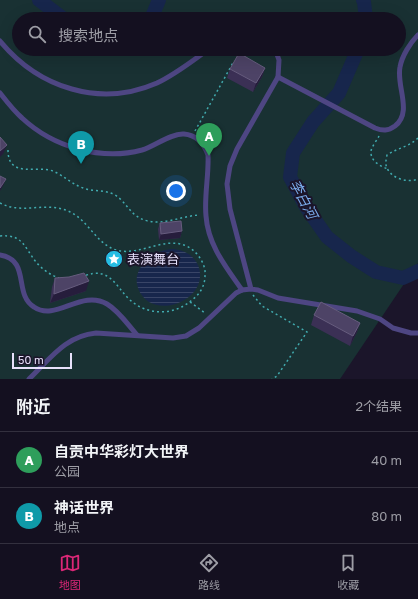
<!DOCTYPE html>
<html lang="zh">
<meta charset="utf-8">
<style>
body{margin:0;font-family:"Golos Text","Noto Sans SC",sans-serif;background:#1d1929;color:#f1f3f6}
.scale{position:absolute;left:12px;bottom:10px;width:60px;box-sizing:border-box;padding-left:4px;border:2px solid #e7e1fb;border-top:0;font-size:11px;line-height:14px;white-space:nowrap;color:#e7e1fb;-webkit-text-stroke:3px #1b152a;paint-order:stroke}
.you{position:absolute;left:176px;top:191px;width:14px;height:14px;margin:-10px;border:3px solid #fff;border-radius:50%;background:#1a73e8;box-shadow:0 0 0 6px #1a73e833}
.badge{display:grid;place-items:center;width:26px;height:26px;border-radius:50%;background:#db2777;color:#fff;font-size:13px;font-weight:700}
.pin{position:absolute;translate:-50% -33px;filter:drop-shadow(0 1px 2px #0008)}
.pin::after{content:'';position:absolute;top:21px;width:14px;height:12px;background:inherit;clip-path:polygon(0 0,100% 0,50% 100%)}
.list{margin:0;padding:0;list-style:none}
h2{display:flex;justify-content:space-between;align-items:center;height:52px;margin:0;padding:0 16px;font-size:17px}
h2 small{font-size:13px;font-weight:400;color:#9d9da5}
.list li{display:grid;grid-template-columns:26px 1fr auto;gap:12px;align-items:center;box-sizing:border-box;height:56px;padding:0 16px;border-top:1px solid #33303e}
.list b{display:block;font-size:15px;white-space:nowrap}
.list p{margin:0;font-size:13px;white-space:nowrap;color:#9d9da5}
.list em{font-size:13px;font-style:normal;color:#9d9da5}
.icon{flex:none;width:22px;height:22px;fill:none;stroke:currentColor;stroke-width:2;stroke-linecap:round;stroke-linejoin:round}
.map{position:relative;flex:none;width:418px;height:379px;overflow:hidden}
.search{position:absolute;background:#141020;box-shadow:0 4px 16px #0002;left:12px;right:12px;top:12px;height:44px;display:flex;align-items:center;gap:10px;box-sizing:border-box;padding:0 14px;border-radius:22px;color:#9d9da5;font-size:15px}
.sheet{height:164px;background:#141020}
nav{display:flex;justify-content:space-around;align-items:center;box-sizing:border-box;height:56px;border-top:1px solid #33303e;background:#141020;font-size:11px;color:#9d9da5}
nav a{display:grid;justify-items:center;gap:2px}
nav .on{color:#db2777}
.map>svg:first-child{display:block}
.green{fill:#193133;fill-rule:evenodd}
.water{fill:url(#water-rules)}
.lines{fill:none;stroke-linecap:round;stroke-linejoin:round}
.river{stroke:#17264c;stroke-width:14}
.path{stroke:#41abaf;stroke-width:1.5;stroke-dasharray:2 3;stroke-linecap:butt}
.service{stroke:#4e4683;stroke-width:5}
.wall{fill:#3b3055}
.shaded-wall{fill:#261d3c}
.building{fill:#4d4366;stroke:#665c7e}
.labels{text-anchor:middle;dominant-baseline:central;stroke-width:4;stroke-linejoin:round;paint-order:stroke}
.poi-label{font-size:13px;fill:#e7e1fb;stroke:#1b152a;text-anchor:start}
.water-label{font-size:14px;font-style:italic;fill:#7caeee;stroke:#1b152a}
</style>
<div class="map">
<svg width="418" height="379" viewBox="0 0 418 379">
<defs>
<pattern id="water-rules" width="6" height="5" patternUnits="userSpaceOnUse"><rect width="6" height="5" fill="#17264c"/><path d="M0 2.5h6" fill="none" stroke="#394567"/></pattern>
</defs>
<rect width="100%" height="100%" fill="#1b152a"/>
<path class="green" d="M0,0h418v263l-78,116h-340zM19,19h380v30h-380z"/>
<path class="water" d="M171,249c11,0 22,5 27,16 14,35 -47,59 -60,23 -3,-8 -1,-16 4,-23 7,-10 17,-14 29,-16z"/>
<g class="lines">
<g class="river">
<polyline points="39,0 64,19"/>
<polyline points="363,0 364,2 366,19"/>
<polyline points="151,19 159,0"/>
<polyline points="358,49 339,93 313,122 293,153 290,177 306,207 327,237 351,256 376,272 403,278 418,271"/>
</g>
<g class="path">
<polyline points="195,131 234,61"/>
<path d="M379,136c-2,4 -7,10 -8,15 -1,10 9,15 17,18"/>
<path d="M418,138c-9,9 -21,10 -31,17 -1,5 -2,9 0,13 5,11 21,15 31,11"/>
<path d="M8,150c0,29 29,15 45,21 11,5 19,13 30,17 10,4 21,1 32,7 13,8 15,22 33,26 16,4 34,-5 51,-6"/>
<path d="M0,203c22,12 45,-2 68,8 20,8 27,32 48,39 26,8 57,-22 81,4 5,6 9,14 8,22 0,9 -5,18 -12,23 -18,17 -45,17 -63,1 -15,-14 -20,-34 -46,-24"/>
<path d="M0,236c23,-2 24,11 36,26 6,7 14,13 23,16"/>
<polyline points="253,295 262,306 307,332 277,376 272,379"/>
<polyline points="190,302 205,313"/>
</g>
<g class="service">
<path d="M0,41c39,47 100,67 157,42 19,-9 35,-22 52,-34"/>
<polyline points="275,49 279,60 278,77 237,149 230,166 227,184 230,209 251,289 258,290 278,298 357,311 380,319 393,328 411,333 418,333"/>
<path d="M278,77l97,51c8,3 13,3 20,-2 18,-14 1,-40 5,-59 2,-11 10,-24 18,-32"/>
<path d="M0,93c7,9 14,18 22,25 31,29 79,43 120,32 13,-4 29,-17 42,-16 13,1 20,10 24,21 1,20 -4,41 -2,61 2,29 20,51 36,74"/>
<path d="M0,255c31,5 13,39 34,52 22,15 47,-18 73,-3 12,7 21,21 30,31"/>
<path d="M29,379c21,-20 36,-43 67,-46l77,5 13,-2 13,-8 37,-35 6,-3 9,-1"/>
</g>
</g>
<g class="wall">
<polygon points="265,68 262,77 253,92 227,78 230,69"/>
<polygon points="160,223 182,231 180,238 159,240 158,229"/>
<polygon points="55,278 86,291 50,303 52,287"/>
<polygon points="314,315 360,323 357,332 350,346 311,325"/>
</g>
<g class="shaded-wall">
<polygon points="265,68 262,77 253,92 256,83"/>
<polygon points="7,145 3,154 0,157 0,151"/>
<polygon points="6,179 3,186 0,191 0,188"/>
<polygon points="182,231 180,238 159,240 161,234"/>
<polygon points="89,281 86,291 50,303 54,294"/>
<polygon points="360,323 357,332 350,346 353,336"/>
</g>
<g class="building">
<polygon points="239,53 265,68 256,83 230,69"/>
<polygon points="0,137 7,145 0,151"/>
<polygon points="0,176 6,179 0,188"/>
<polygon points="181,221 182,231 161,234 160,223"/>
<polygon points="84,273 89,281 54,294 55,278 69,277"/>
<polygon points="321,302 360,323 353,336 314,315"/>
</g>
<defs>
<symbol id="sight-disc" viewBox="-11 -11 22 22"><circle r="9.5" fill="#26bde3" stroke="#1b152a"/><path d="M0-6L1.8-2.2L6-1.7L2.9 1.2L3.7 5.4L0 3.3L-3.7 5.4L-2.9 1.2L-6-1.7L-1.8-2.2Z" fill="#fff"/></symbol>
</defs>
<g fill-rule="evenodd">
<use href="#sight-disc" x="104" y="249" width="20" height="20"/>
</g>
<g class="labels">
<g class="poi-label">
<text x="127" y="259">表演舞台</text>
</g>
<g class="water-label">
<text transform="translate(304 199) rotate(62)">李白河</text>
</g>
</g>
</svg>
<div class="scale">50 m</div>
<div class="you"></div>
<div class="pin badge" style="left:209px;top:156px;background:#2e9e5b">A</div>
<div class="pin badge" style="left:81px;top:164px;background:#0f9aa8">B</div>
<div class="search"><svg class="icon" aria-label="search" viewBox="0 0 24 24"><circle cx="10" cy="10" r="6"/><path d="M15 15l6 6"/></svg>搜索地点</div>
</div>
<section class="sheet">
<h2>附近<small>2个结果</small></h2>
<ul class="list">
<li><span class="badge" style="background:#2e9e5b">A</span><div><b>自贡中华彩灯大世界</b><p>公园</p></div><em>40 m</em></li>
<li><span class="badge" style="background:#0f9aa8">B</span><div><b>神话世界</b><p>地点</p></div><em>80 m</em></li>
</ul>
</section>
<nav>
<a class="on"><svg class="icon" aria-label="map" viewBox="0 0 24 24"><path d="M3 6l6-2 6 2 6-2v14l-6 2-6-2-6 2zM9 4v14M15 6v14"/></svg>地图</a>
<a><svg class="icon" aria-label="directions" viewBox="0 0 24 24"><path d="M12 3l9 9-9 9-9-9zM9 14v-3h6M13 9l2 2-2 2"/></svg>路线</a>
<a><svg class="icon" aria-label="saved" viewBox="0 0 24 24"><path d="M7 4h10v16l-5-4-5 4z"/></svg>收藏</a>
</nav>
